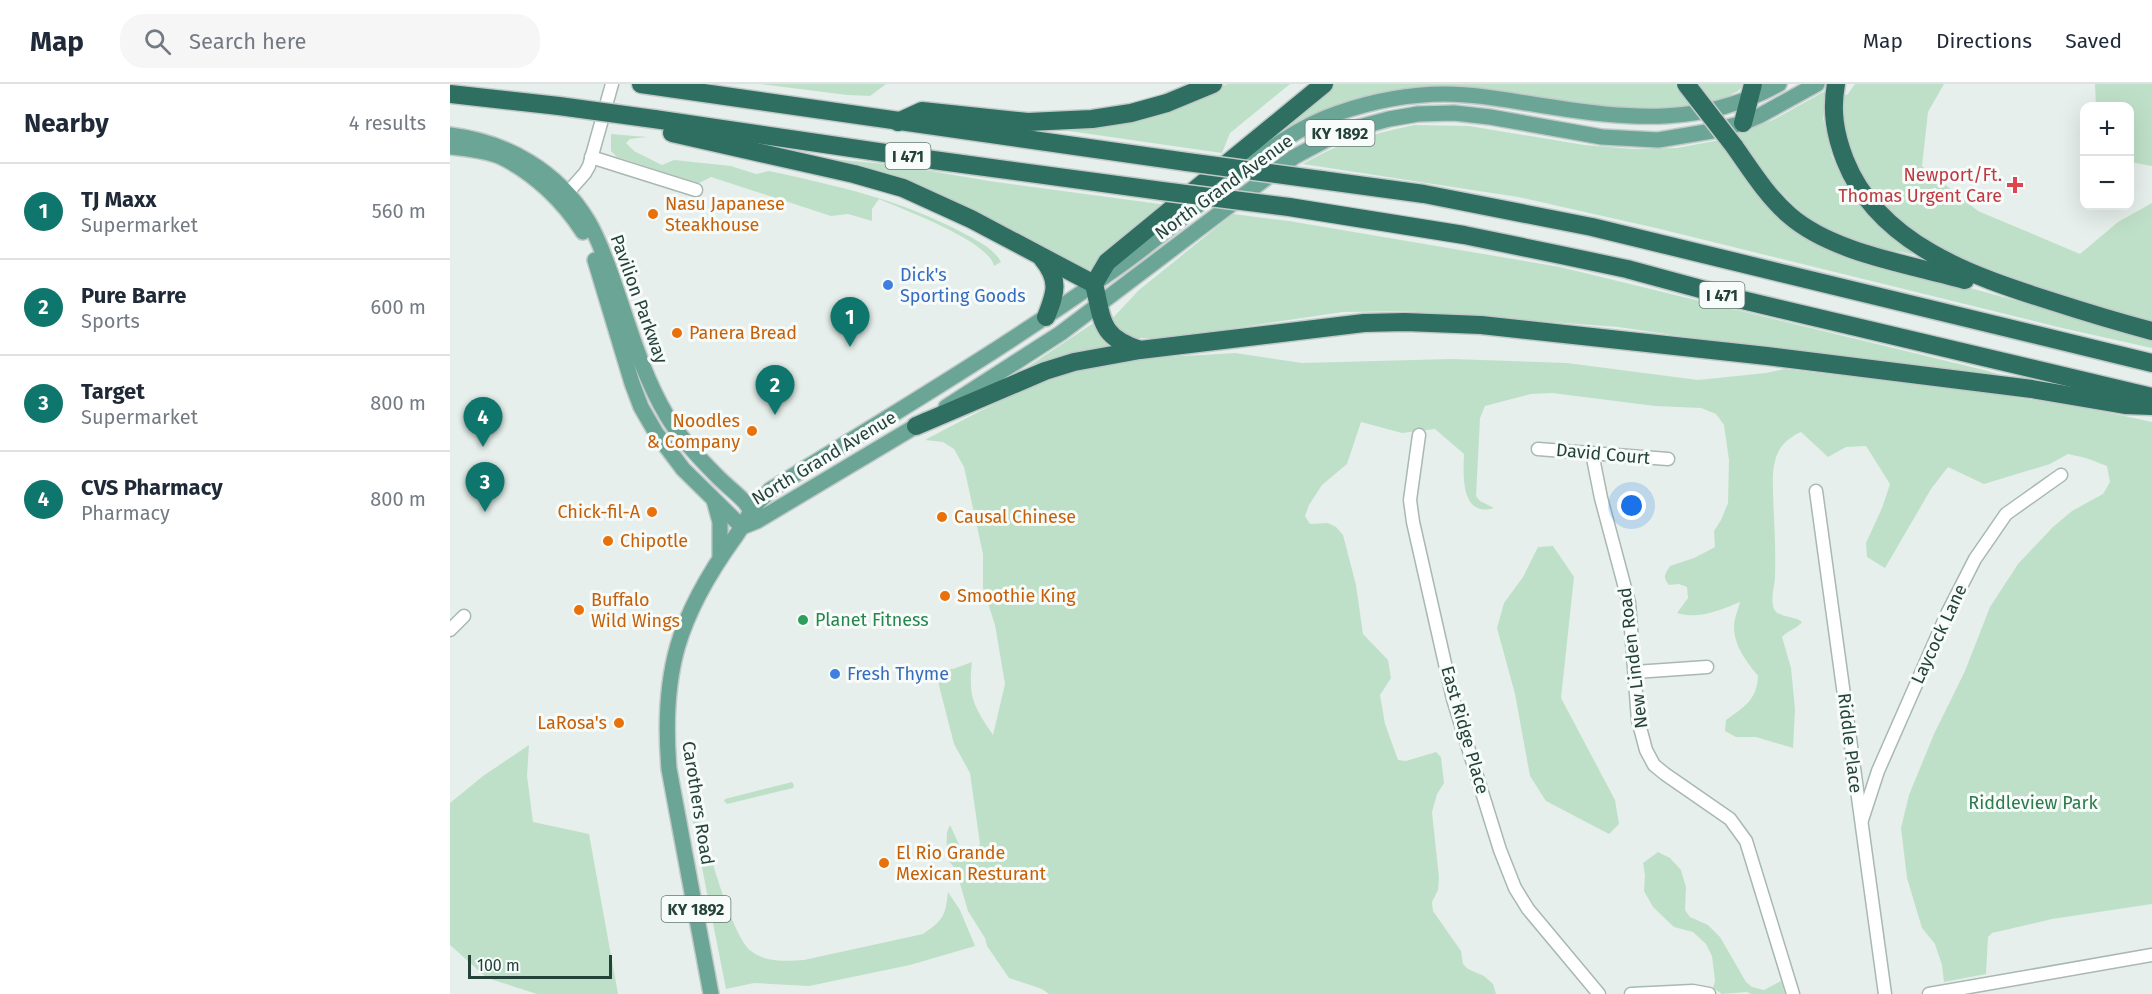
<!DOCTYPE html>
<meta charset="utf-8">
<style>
body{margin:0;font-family:"Fira Sans",sans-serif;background:#f6f6f7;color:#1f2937}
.controls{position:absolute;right:18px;top:18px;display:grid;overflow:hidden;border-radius:12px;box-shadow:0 6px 24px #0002}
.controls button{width:54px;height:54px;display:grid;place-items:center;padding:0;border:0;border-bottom:2px solid #e0e1e3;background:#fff;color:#1f2937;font:30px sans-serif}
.scale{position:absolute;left:18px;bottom:15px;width:144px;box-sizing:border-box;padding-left:6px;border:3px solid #24423a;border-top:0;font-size:16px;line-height:21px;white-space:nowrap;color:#24423a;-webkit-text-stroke:4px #f7fbf9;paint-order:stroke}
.you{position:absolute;left:1182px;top:422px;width:21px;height:21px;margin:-15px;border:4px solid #fff;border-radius:50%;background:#1a73e8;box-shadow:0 0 0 9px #1a73e833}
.badge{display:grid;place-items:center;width:39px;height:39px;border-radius:50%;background:#0f766e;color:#fff;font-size:20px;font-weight:700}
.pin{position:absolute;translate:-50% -50px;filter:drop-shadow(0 2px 3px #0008)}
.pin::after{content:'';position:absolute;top:32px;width:21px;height:18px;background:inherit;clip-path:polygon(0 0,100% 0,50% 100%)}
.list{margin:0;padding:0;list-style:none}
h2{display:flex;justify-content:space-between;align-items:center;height:78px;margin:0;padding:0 24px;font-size:26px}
h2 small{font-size:20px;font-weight:400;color:#747a83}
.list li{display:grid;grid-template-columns:39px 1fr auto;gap:18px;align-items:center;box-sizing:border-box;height:96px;padding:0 24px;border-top:2px solid #e0e1e3}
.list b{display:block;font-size:22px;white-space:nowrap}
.list p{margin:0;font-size:20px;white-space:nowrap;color:#747a83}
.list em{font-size:20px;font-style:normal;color:#747a83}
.icon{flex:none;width:33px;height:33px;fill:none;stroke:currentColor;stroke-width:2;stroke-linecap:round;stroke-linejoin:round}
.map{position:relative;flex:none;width:1702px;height:910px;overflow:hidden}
header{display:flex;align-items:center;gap:36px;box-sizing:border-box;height:84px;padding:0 30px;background:#fff;border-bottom:2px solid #e0e1e3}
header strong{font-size:28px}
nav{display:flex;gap:33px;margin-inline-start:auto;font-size:21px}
.search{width:420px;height:54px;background:#f6f6f7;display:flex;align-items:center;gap:15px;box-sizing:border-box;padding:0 21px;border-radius:24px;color:#747a83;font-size:22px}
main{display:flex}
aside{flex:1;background:#fff}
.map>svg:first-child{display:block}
.green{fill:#bfe0c8}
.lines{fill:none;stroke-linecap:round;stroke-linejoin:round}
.minor-casing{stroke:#a8b8b2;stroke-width:15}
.major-casing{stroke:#c2cac8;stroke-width:18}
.highway-casing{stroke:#c2cac8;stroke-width:21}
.minor{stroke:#fff;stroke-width:12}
.major{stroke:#6aa596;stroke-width:15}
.highway{stroke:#2f6f62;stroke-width:18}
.highway-bridge-casing{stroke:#c2cac8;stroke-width:21;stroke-linecap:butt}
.highway-bridge{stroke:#2f6f62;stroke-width:18}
.health-dot{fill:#e0444e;stroke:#f7fbf9;stroke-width:2}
.food-dot{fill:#e8710a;stroke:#f7fbf9;stroke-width:2}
.shop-dot{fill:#3f7fe0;stroke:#f7fbf9;stroke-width:2}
.leisure-dot{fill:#2e9e5b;stroke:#f7fbf9;stroke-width:2}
.labels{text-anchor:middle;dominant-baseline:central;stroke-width:6;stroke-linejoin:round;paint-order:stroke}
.shield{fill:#f7fbf9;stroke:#637a73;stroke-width:1.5}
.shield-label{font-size:16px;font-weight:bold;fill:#24423a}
.health-label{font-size:18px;fill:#be3a42;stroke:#f7fbf9;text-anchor:end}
.street-label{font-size:18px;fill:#24423a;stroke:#f7fbf9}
.food-label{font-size:18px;fill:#c56008;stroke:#f7fbf9;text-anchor:start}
.shop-label{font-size:18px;fill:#366cbe;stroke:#f7fbf9;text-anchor:start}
.leisure-label{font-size:18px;fill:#27864d;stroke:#f7fbf9;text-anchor:start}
.park-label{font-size:18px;fill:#2d7a4b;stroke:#f7fbf9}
</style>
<header>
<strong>Map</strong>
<div class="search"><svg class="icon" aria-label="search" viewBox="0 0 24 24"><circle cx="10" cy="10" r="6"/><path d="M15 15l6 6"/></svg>Search here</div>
<nav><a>Map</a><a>Directions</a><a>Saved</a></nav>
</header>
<main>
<aside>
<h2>Nearby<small>4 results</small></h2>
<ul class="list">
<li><span class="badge">1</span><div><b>TJ Maxx</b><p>Supermarket</p></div><em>560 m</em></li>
<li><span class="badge">2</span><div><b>Pure Barre</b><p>Sports</p></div><em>600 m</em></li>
<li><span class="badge">3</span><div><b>Target</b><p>Supermarket</p></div><em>800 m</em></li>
<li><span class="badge">4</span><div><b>CVS Pharmacy</b><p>Pharmacy</p></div><em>800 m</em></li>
</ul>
</aside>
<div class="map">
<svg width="1702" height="910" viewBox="0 0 1702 910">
<rect width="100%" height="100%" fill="#e6efeb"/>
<g class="green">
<polygon points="311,0 436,0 420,12 397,11"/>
<polygon points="777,0 840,0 780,49 772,69 598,44 741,16"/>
<polygon points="880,0 1227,0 1247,24 1207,29 963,5 922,11 881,24 815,60"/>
<polygon points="1245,0 1295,0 1288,7 1261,21"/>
<polygon points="1405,0 1494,0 1478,28 1472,82 1528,127 1630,170 1668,138 1702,119 1702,238 1563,198 1483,162 1435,125 1403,81 1388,14 1398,10"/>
<polygon points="1645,0 1702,0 1702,82 1680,78 1680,22 1646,22"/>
<path d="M1377,6l-4,28 9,39 26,46 25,25 37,28c-24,-6 -50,-8 -72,-16 -48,-17 -85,-68 -115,-105l40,-15z"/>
<path d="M964,41l55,1 115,19 49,4 44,-1 43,-8c24,38 49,79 90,100 13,6 27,10 40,15l302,83v10l-90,-20 -406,-100 -138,-31 -215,-33c39,-23 68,-29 111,-39z"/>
<path d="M161,50l36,3 -17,2 -4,4 8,8 28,14 12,-5 57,6 25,8 13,-3c69,15 133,29 196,63 13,7 29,15 36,28l-7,4c-5,-25 -90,-56 -115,-67l-7,10v12l-24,-7 -17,2 -120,-39 -12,6 -82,-26 -6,-6z"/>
<polygon points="381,75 446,81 539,97 717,121 638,187 634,187 495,113 440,92 380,80"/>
<polygon points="783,130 839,137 1110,183 1538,287 1562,295 1326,266 1168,243 955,227 893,228 718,254 680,254 659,238 689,206"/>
<polygon points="645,238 666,261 570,288"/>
<path d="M785,269l67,10 149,-4 116,4 131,17 68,-7 19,-4c122,15 246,26 367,53v482l-100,15 -60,14 -4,4 -2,37 -42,8 -2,-17 -7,-21 -13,-16 -15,-50 -6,-50 8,-33 25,-61 31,-63 25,-64 28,-43 35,-37 19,-16 31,-17 7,-12 -3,-16 -21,-8 -18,-4 -18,10 -66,20 -36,-17 -17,22 -46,79 -18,-11 -1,-14 16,-35 8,-24 -24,-38 -20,1 -18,10 -27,-25c-12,5 -23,15 -26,29 -3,11 -2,22 -2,32 1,28 3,56 2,83 0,9 -5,24 -1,33 4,9 21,7 28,13 -5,7 -14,8 -20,15l9,31 4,41 -2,39 -37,-11h-20l-11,-6 1,-11c18,-13 31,-20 32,-44 -11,-14 -24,-30 -24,-49 0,-8 4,-17 6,-25 -20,8 -42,18 -63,11l11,-15 -1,-11 -8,-3 -10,1c-7,-8 -4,-11 1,-19l24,-8 21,-11 -1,-16 7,-11 7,-17 1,-43 -5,-35 -8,-11 -15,-6 -46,-2 -103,-13 -21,1 -46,12 -5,12 -4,78 4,5 14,7c-33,10 -31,-32 -30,-54l-29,-25 -33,4 -41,-11 -14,42 -25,21 -13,20 -4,11 5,8 18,-1 8,4 7,8 13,50 7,49 25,26 3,18 -11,17 5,29 13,36 8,1 30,-9 5,5 3,26 -7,11 -5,18 7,66 -1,12 -6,12 1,9 28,40 2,13 5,5 16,7 9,8 3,10h-447l-7,-5 -33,-11 -22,-32 -2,-8 -17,-27 -12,-41 -10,-13 1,-25 3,-7 17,37h9l-2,-9 6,-9 -10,-71 -16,-29 -19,-74 18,-1 19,-7c-4,36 2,44 21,73l12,-51 -10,-59 -12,-37v-34l-19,-87 -10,-18 -11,-7 -18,-2c57,-30 114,-62 177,-75 43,-9 90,-9 133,-12z"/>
<polygon points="1103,462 1124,493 1111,614 1165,716 1169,740 1159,750 1096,717 1080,692 1065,610 1047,544 1054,519 1073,493 1088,463"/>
<polygon points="79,661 77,692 83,738 139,750 168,910 87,910 37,894 0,861 0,719 33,692"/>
<polygon points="342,698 344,701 343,704 277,720 274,717 275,715"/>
<path d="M245,735l6,4c8,27 31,113 50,128 15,12 36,10 53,9l119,-26c21,-15 22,-17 25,-42l12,18 15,36 -65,19 -101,21 -55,-3 -28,6 -33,-167z"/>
<polygon points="1208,768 1220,774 1231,786 1236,803 1235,826 1240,833 1258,841 1270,853 1296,898 1302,903 1314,906 1331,897 1335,910 1301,910 1297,908 1272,910 1263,904 1265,897 1262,872 1256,860 1243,848 1224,843 1203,823 1194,807 1195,791 1193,779"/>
</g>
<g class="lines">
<defs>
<g id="minor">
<polyline points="141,73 246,106"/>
<polyline points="113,114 135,89 139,82 162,0"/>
<polyline points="969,351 960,416 963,438 1003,615 1050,766 1065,804 1078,825 1149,910"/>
<polyline points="1088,365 1218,375"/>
<polyline points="1142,369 1151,414 1179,519 1188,636 1196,666 1204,681 1215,690 1280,735 1296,757 1343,910"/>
<polyline points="1366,407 1435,910"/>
<polyline points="0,546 14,532"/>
<polyline points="1185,588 1257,583"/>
<polyline points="1412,736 1428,687 1497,530 1525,475 1556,430 1611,391"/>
<polyline points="1181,910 1243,907 1259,910"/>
<polyline points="1479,910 1702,871"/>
</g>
<g id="major">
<path d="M0,51c57,7 108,36 138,86 11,18 18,40 25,59 16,46 29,94 54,136 13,22 31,41 49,59 14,15 31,24 39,43"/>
<path d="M0,63c17,2 35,3 51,10 33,16 62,44 82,75"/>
<polyline points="145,176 182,299 191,323 206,349 233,385 292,443"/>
<polyline points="496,323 611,249 844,73 891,48 939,35 968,30 1004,29 1040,33 1152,53 1208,56 1262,47 1293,39 1309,32 1367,0"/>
<polyline points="264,416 270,438 270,472"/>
<polyline points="292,443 307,437 476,336"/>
<path d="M261,910l-42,-225c-8,-97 9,-153 66,-232 6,-8 11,-18 17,-27 5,-7 12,-13 18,-20 115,-71 231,-140 341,-218 42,-29 81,-63 121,-94 33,-26 67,-52 106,-65 35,-12 70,-19 107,-19 36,0 71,8 107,13 79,13 154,18 227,-23"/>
</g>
<g id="highway">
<polyline points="191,0 737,78"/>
<path d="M874,0l-217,178 -13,22c9,37 5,52 46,66l224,-27 41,-1 76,3 286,31 265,33 93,16 27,1"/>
<path d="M1386,0c-5,27 -1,50 9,76 33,84 127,116 206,141 34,11 67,21 101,30"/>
<polyline points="0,10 109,22"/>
<polyline points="204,35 483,76 712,107"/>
<polyline points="448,38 472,27 578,38 642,35 681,29 717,19 763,0"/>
<polyline points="1293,39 1303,0"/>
<polyline points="222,49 404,90 453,104 521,135 644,200"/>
<path d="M1284,62c17,24 33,50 55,69 43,38 120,49 176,65"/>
<polyline points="871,96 974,110 1142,143 1702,279"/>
<polyline points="839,123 1014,151 1111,171 1177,185 1284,214 1702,313"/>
<path d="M592,174c18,22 14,34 4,59"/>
<polyline points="466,342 595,287 624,278 690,266"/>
</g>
</defs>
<use href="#minor" class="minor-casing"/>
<use href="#major" class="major-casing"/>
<use href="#highway" class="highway-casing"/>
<use href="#minor" class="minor"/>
<use href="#major" class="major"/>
<use href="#highway" class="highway"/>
<defs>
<g id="highway-bridge">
<polyline points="1236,0 1284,62"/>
<polyline points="109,22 204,35"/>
<polyline points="737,78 871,96"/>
<polyline points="712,107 839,123"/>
</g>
</defs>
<use href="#highway-bridge" class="highway-bridge-casing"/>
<use href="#highway-bridge" class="highway-bridge"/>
</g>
<path class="health-dot" d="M1562 92h6v6h6v6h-6v6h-6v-6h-6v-6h6z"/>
<g class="food-dot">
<circle cx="203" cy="130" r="6"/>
<circle cx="227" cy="249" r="6"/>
<circle cx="302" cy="347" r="6"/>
<circle cx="202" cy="428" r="6"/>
<circle cx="492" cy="433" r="6"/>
<circle cx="158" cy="457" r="6"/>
<circle cx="495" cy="512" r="6"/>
<circle cx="129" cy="526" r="6"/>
<circle cx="169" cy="639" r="6"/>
<circle cx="434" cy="779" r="6"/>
</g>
<g class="shop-dot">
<circle cx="438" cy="201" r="6"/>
<circle cx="385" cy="590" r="6"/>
</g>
<circle class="leisure-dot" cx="353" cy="536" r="6"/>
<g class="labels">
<g class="shield">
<rect x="855.5" y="36" width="69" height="26" rx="4.5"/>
<rect x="435.5" y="59" width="45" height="26" rx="4.5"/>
<rect x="1249.5" y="198" width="45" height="26" rx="4.5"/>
<rect x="211.5" y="812" width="69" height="26" rx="4.5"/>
</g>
<g class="shield-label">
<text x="890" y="49">KY 1892</text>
<text x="458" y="72">I 471</text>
<text x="1272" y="211">I 471</text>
<text x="246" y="825">KY 1892</text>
</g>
<g class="health-label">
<text x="1552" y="91">Newport/Ft.<tspan x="1552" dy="21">Thomas Urgent Care</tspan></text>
</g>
<g class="street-label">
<text transform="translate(774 103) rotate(-36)">North Grand Avenue</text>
<text transform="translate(189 215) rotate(70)">Pavilion Parkway</text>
<text transform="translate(1153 370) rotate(5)">David Court</text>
<text transform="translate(374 374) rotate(-31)">North Grand Avenue</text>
<text transform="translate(1489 550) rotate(-65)">Laycock Lane</text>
<text transform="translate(1183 574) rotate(-97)">New Linden Road</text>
<text transform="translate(1015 646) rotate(74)">East Ridge Place</text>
<text transform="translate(1400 659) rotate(83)">Riddle Place</text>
<text transform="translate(248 719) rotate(81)">Carothers Road</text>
</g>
<g class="food-label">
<text x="215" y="120">Nasu Japanese<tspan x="215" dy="21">Steakhouse</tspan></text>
<text x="239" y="249">Panera Bread</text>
<text x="290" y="337" text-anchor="end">Noodles<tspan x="290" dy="21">&amp; Company</tspan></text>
<text x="190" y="428" text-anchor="end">Chick-fil-A</text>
<text x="504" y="433">Causal Chinese</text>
<text x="170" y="457">Chipotle</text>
<text x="507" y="512">Smoothie King</text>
<text x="141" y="516">Buffalo<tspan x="141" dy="21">Wild Wings</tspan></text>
<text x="157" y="639" text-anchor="end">LaRosa's</text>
<text x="446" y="769">El Rio Grande<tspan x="446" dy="21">Mexican Resturant</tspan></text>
</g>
<g class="shop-label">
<text x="450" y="191">Dick's<tspan x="450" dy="21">Sporting Goods</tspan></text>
<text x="397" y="590">Fresh Thyme</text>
</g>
<g class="leisure-label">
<text x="365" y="536">Planet Fitness</text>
</g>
<g class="park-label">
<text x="1583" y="719">Riddleview Park</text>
</g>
</g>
</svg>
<div class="controls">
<button>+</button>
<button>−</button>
</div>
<div class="scale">100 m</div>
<div class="you"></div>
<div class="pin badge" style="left:400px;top:263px">1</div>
<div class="pin badge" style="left:325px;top:331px">2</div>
<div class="pin badge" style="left:35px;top:428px">3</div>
<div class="pin badge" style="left:33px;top:363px">4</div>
</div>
</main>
